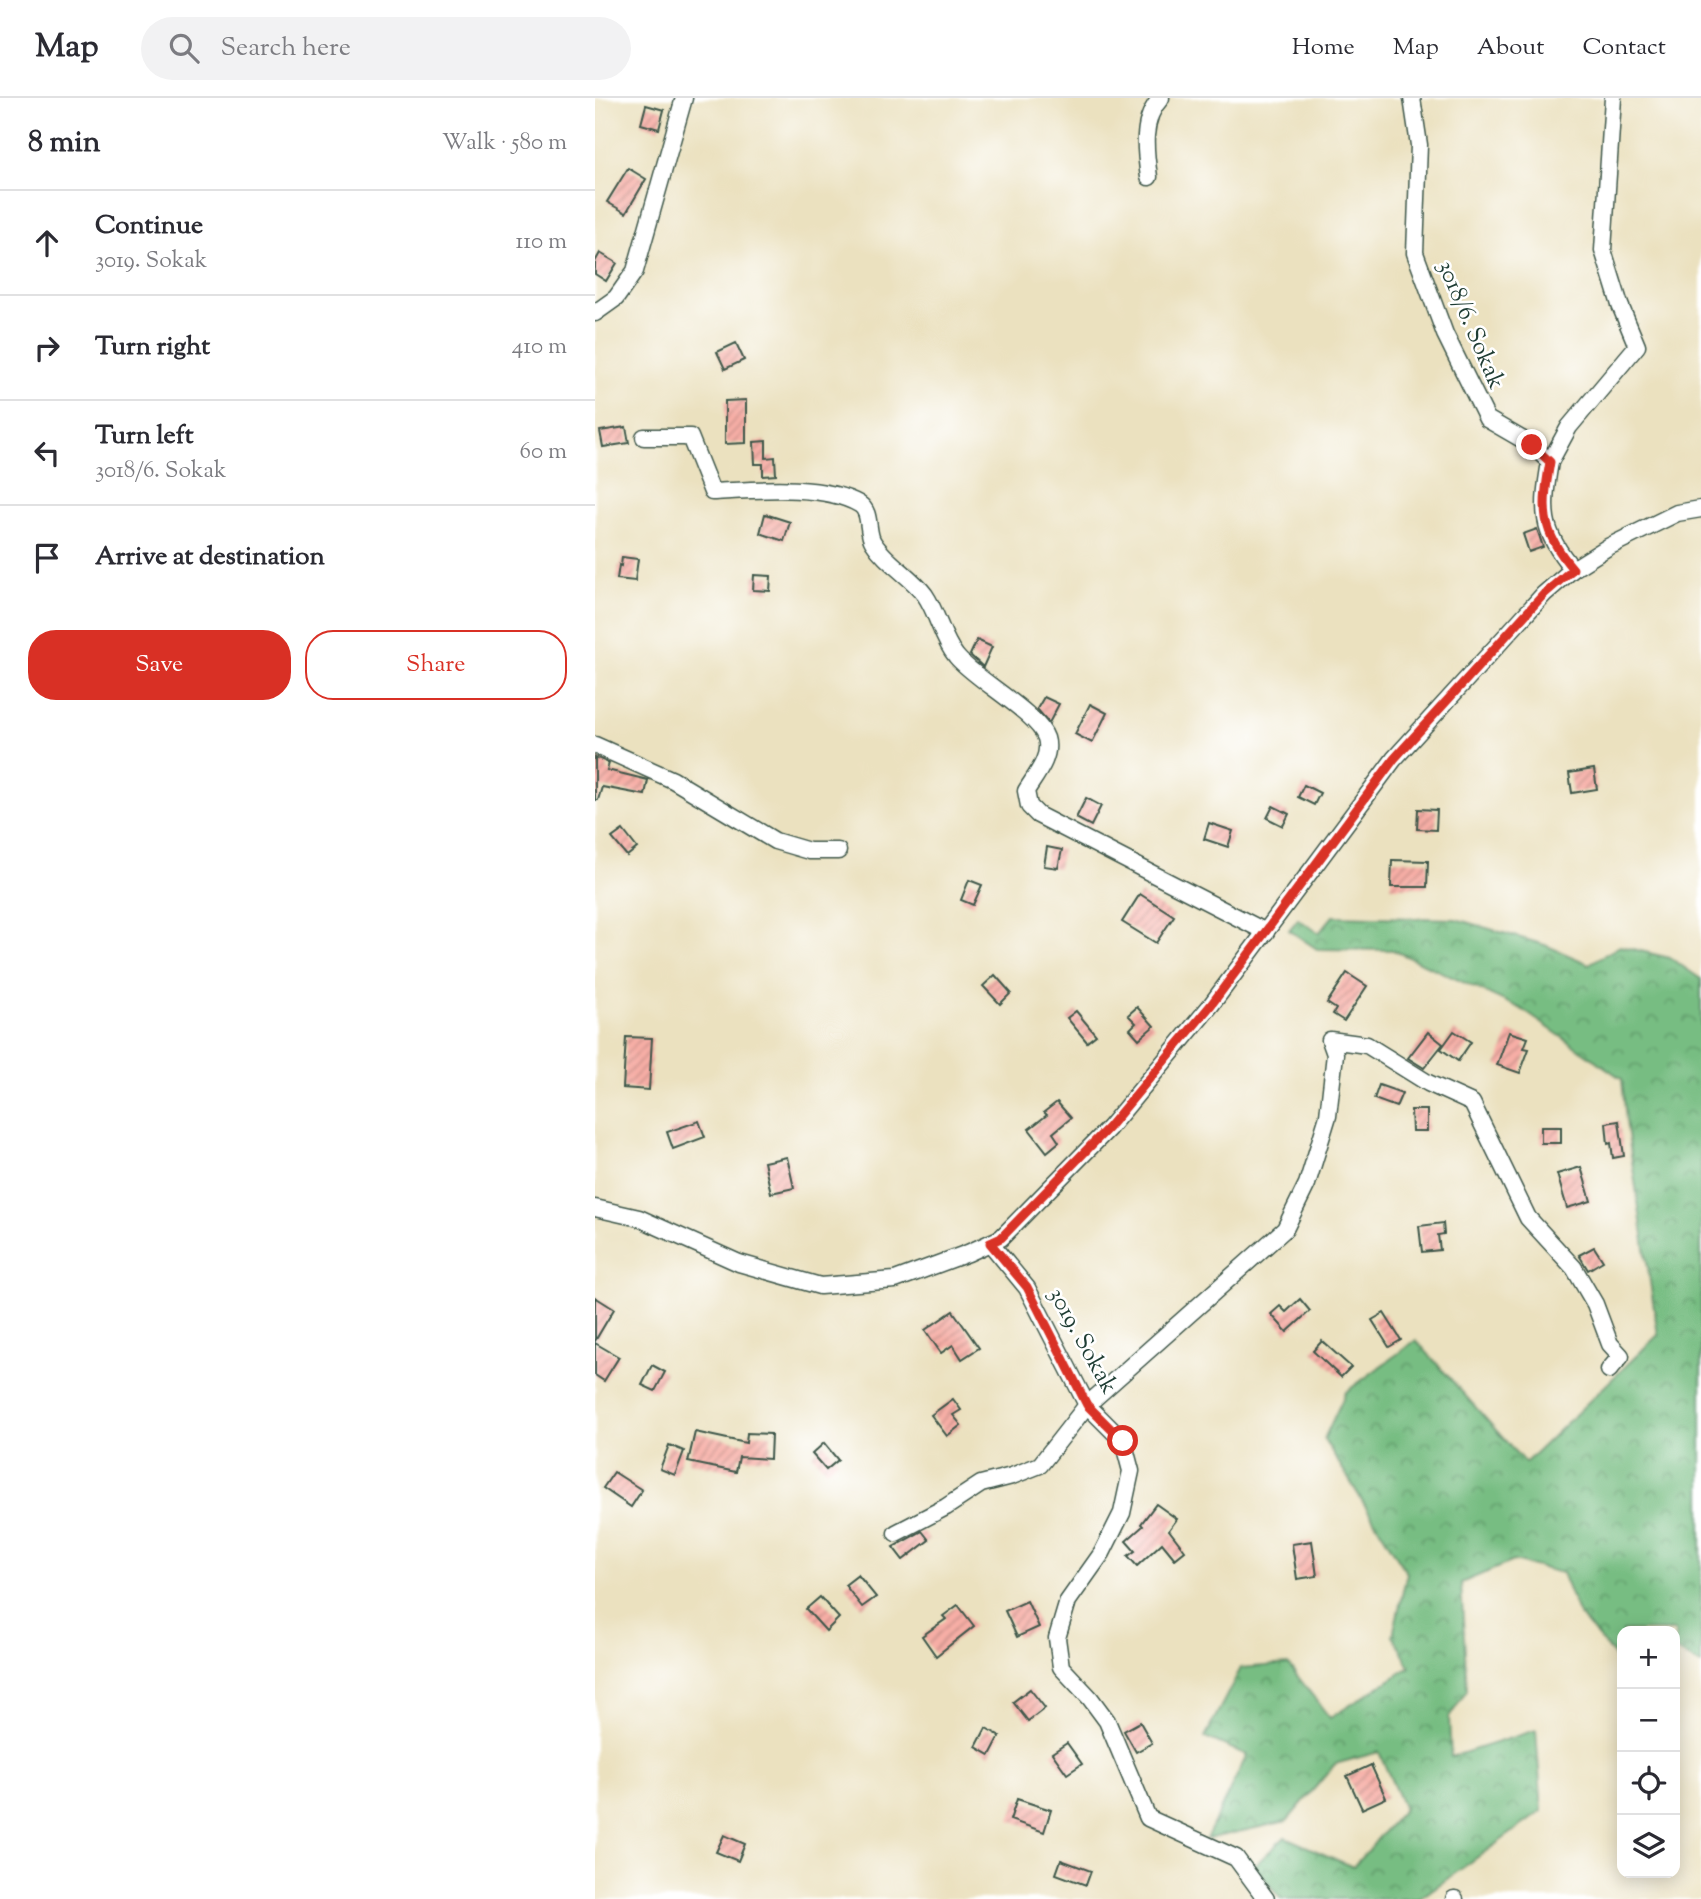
<!DOCTYPE html>
<meta charset="utf-8">
<style>
body{margin:0;font-family:"Sorts Mill Goudy",serif;background:#f2f2f3;color:#2b2b33}
.controls{position:absolute;right:21px;bottom:21px;display:grid;overflow:hidden;border-radius:14px;box-shadow:0 4px 18px #0003}
.controls button{width:63px;height:63px;display:grid;place-items:center;padding:0;border:0;border-bottom:2px solid #e1e1e2;background:#fff;color:#2b2b33;font:35px sans-serif}
.stop{position:absolute;width:21px;height:21px;margin:-16px;border:5px solid #d93025;border-radius:50%;background:#fff}
.stop.end{background:#d93025;border-color:#fff;box-shadow:0 2px 7px #0008}
.list{margin:0;padding:0;list-style:none}
h2{display:flex;justify-content:space-between;align-items:center;height:91px;margin:0;padding:0 28px;font-size:30px}
h2 small{font-size:23px;font-weight:400;color:#7c7c81}
.list li{display:grid;grid-template-columns:46px 1fr auto;gap:21px;align-items:center;box-sizing:border-box;height:105px;padding:0 28px;border-top:2px solid #e1e1e2}
.list b{display:block;font-size:26px;white-space:nowrap}
.list p{margin:0;font-size:23px;white-space:nowrap;color:#7c7c81}
.list em{font-size:23px;font-style:normal;color:#7c7c81}
.actions{display:flex;gap:14px;padding:21px 28px}
.actions a{flex:1;padding:16px 0;border:2px solid #d93025;border-radius:28px;text-align:center;font-size:24px;color:#d93025}
.actions .main{background:#d93025;color:#fff}
.icon{flex:none;width:38px;height:38px;fill:none;stroke:currentColor;stroke-width:2;stroke-linecap:round;stroke-linejoin:round}
.map{position:relative;flex:none;width:1106px;height:1801px;overflow:hidden}
header{display:flex;align-items:center;gap:42px;box-sizing:border-box;height:98px;padding:0 35px;background:#fff;border-bottom:2px solid #e1e1e2}
header strong{font-size:33px}
nav{display:flex;gap:38px;margin-inline-start:auto;font-size:24px}
.search{width:490px;height:63px;background:#f2f2f3;display:flex;align-items:center;gap:18px;box-sizing:border-box;padding:0 24px;border-radius:38px;color:#7c7c81;font-size:26px}
main{display:flex}
aside{flex:1;background:#fff}
.map>svg:first-child{display:block}
.forest{fill:url(#forest-crowns);stroke:#4b7d5b;stroke-width:2}
.building{fill:url(#building-hatch)}
.lines{fill:none;stroke-linecap:round;stroke-linejoin:round}
.minor-casing{stroke:#3e5649;stroke-width:19}
.minor{stroke:#fff;stroke-width:16}
.route{stroke:#d93025;stroke-width:9}
.labels{text-anchor:middle;dominant-baseline:central;stroke-width:5;stroke-linejoin:round;paint-order:stroke}
.street-label{font-size:24px;fill:#1f3d34;stroke:#fff}
</style>
<header>
<strong>Map</strong>
<div class="search"><svg class="icon" aria-label="search" viewBox="0 0 24 24"><circle cx="10" cy="10" r="6"/><path d="M15 15l6 6"/></svg>Search here</div>
<nav><a>Home</a><a>Map</a><a>About</a><a>Contact</a></nav>
</header>
<main>
<aside>
<h2>8 min<small>Walk · 580 m</small></h2>
<ul class="list">
<li><svg class="icon" aria-label="ahead" viewBox="0 0 24 24"><path d="M12 20V5M6 11l6-6 6 6"/></svg><div><b>Continue</b><p>3019. Sokak</p></div><em>110 m</em></li>
<li><svg class="icon" aria-label="right" viewBox="0 0 24 24"><path d="M7 20v-9h11M14 6l5 5-5 5"/></svg><div><b>Turn right</b></div><em>410 m</em></li>
<li><svg class="icon" aria-label="left" viewBox="0 0 24 24"><path d="M17 20v-9H6M10 6l-5 5 5 5"/></svg><div><b>Turn left</b><p>3018/6. Sokak</p></div><em>60 m</em></li>
<li><svg class="icon" aria-label="arrive" viewBox="0 0 24 24"><path d="M6 21V4h12l-3 4 3 4H6"/></svg><div><b>Arrive at destination</b></div></li>
</ul>
<div class="actions"><a class="main">Save</a><a>Share</a></div>
</aside>
<div class="map">
<svg width="1106" height="1801" viewBox="0 0 1106 1801">
<defs>
<pattern id="forest-crowns" width="20" height="18" patternUnits="userSpaceOnUse" patternTransform="scale(1.75)"><rect width="20" height="18" fill="#77bd82"/><path d="M2 6a3 3 0 1 1 6 0M12 15a3 3 0 1 1 6 0" fill="none" stroke="#619b6b"/></pattern>
<pattern id="building-hatch" width="6" height="6" patternUnits="userSpaceOnUse" patternTransform="scale(1.75)"><rect width="6" height="6" fill="#f7aea6"/><path d="M-1 1l2-2M0 6l6-6M5 7l2-2" fill="none" stroke="#c78f88"/></pattern>
</defs>
<rect width="100%" height="100%" fill="#fff"/>
<filter id="ink" filterUnits="userSpaceOnUse"><feTurbulence type="fractalNoise" baseFrequency=".0143" numOctaves="2"/><feDisplacementMap in="SourceGraphic" scale="14" xChannelSelector="R" yChannelSelector="G"/><feConvolveMatrix kernelMatrix="1 2 1 2 8 2 1 2 1" color-interpolation-filters="sRGB"/></filter>
<filter id="wash" filterUnits="userSpaceOnUse"><feTurbulence type="fractalNoise" baseFrequency=".00686" numOctaves="4" result="noise"/><feDisplacementMap in="SourceGraphic" scale="28" xChannelSelector="R" yChannelSelector="G"/><feGaussianBlur stdDeviation="1.57" result="paint"/><feColorMatrix in="noise" values="0 0 0 0 0 0 0 0 0 0 0 0 0 0 0 0 0 1.4 0 .05"/><feComposite in="paint" operator="in"/></filter>
<g filter="url(#wash)">
<rect width="100%" height="100%" fill="#ebe1bf"/>
<polygon class="forest" points="738,818 861,821 950,847 994,866 1025,848 1075,860 1106,881 1106,1567 1080,1552 1080,1533 1027,1533 1027,1568 983,1515 967,1475 918,1463 866,1485 872,1592 854,1620 856,1659 941,1632 947,1713 824,1801 687,1801 659,1768 690,1739 758,1769 809,1711 784,1654 740,1666 692,1723 611,1741 652,1657 610,1639 646,1570 693,1566 735,1620 815,1569 798,1537 812,1475 729,1341 751,1294 821,1242 930,1365 1063,1237 1031,1023 1027,981 925,910 798,852 722,851 694,832 703,821 724,835"/>
<g id="blocks">
<g class="building">
<polygon points="51,7 69,12 64,31 46,26"/>
<polygon points="33,70 51,81 31,115 12,104"/>
<polygon points="5,155 22,165 11,183 0,176 0,164"/>
<polygon points="141,245 149,262 130,271 122,254"/>
<polygon points="151,302 151,345 130,346 130,303"/>
<polygon points="31,329 34,345 8,349 5,333"/>
<polygon points="171,343 171,360 180,359 181,377 168,378 168,366 160,366 159,344"/>
<polygon points="170,416 195,424 189,443 165,435"/>
<polygon points="942,431 948,449 934,454 928,436"/>
<polygon points="27,459 43,461 40,483 22,481 24,467 26,468"/>
<polygon points="159,477 176,478 175,493 158,492"/>
<polygon points="382,542 397,549 388,569 375,557"/>
<polygon points="449,599 464,606 454,625 442,611"/>
<polygon points="495,606 512,615 497,645 480,636"/>
<polygon points="0,659 14,665 12,672 53,682 50,697 7,689 3,702 0,702"/>
<polygon points="999,671 1002,691 977,695 974,675"/>
<polygon points="709,687 725,695 719,707 703,699"/>
<polygon points="491,700 506,708 496,728 481,720"/>
<polygon points="678,708 694,716 688,728 672,720"/>
<polygon points="823,711 842,712 841,732 822,731"/>
<polygon points="614,725 638,733 633,749 609,741"/>
<polygon points="28,732 42,750 32,758 17,740"/>
<polygon points="452,749 467,752 463,770 449,768"/>
<polygon points="797,762 833,763 832,789 796,789"/>
<polygon points="374,782 387,787 378,807 366,802"/>
<polygon points="545,796 579,818 561,845 527,824"/>
<polygon points="752,875 772,888 749,923 738,916 741,911 732,905"/>
<polygon points="400,877 416,895 405,906 388,888"/>
<polygon points="542,909 559,928 544,941 535,931 541,925 533,917"/>
<polygon points="481,913 501,937 492,944 472,920"/>
<polygon points="859,933 876,944 863,963 846,951"/>
<polygon points="833,934 848,946 829,970 813,960"/>
<polygon points="914,934 933,940 929,950 934,951 925,975 902,967"/>
<polygon points="31,939 57,940 54,992 28,990"/>
<polygon points="784,987 807,995 801,1009 779,1001"/>
<polygon points="462,1004 476,1020 458,1035 464,1044 452,1054 434,1031 452,1017 449,1014"/>
<polygon points="816,1012 832,1012 832,1033 817,1033"/>
<polygon points="104,1023 110,1039 78,1051 72,1034"/>
<polygon points="1024,1023 1029,1058 1018,1060 1016,1045 1013,1046 1011,1025"/>
<rect x="946" y="1029" width="20" height="16"/>
<polygon points="192,1059 199,1090 176,1095 169,1064"/>
<polygon points="986,1069 996,1103 972,1110 962,1076"/>
<polygon points="848,1125 849,1136 843,1137 845,1152 827,1154 824,1128"/>
<polygon points="999,1149 1008,1163 993,1172 984,1157"/>
<polygon points="0,1199 19,1211 0,1243"/>
<polygon points="705,1201 715,1213 692,1234 676,1216 685,1208 691,1214"/>
<polygon points="358,1213 384,1250 367,1261 358,1247 346,1255 330,1232"/>
<polygon points="789,1215 806,1242 794,1249 777,1222"/>
<polygon points="727,1243 756,1269 746,1279 718,1253"/>
<polygon points="0,1245 24,1259 9,1283 0,1277"/>
<polygon points="57,1267 70,1274 60,1293 47,1287"/>
<polygon points="358,1301 366,1312 358,1317 366,1327 352,1338 336,1317"/>
<polygon points="100,1334 151,1345 152,1335 176,1336 175,1361 144,1359 141,1374 93,1364"/>
<polygon points="229,1345 243,1362 231,1372 217,1356"/>
<polygon points="74,1347 89,1353 80,1377 65,1371"/>
<polygon points="19,1374 47,1392 36,1409 8,1390"/>
<polygon points="561,1406 582,1421 574,1432 590,1453 580,1461 567,1445 542,1468 533,1458 540,1453 531,1443 548,1428 546,1426"/>
<polygon points="327,1433 334,1442 308,1462 298,1449"/>
<polygon points="717,1443 722,1478 702,1481 697,1446"/>
<polygon points="263,1477 281,1499 267,1509 250,1487"/>
<polygon points="225,1499 244,1520 231,1533 211,1511"/>
<polygon points="432,1503 444,1529 422,1539 410,1513"/>
<polygon points="363,1507 379,1528 341,1558 327,1538 351,1521 348,1518"/>
<polygon points="435,1591 450,1610 433,1623 418,1604"/>
<polygon points="545,1624 557,1645 541,1654 529,1633"/>
<polygon points="391,1630 405,1638 395,1657 381,1649"/>
<polygon points="472,1645 487,1666 472,1676 457,1655"/>
<polygon points="776,1667 791,1700 767,1711 752,1678"/>
<polygon points="422,1701 456,1712 449,1734 415,1722"/>
<polygon points="129,1737 150,1746 143,1763 121,1754"/>
<polygon points="466,1762 496,1773 491,1787 461,1776"/>
</g>
</g>
</g>
<g filter="url(#ink)">
<use href="#blocks" fill-opacity="0" stroke="#3e5649" stroke-width="2"/>
<g class="lines">
<defs>
<g id="minor">
<path d="M817,0l7,47 -4,108 30,81 42,85 45,26 18,17c-8,47 -10,69 23,107"/>
<path d="M554,79c-4,-27 -8,-58 12,-79"/>
<polyline points="0,215 21,200 40,173 89,0"/>
<path d="M49,339h46l22,55c40,-2 111,-9 147,12 13,8 7,27 14,38 13,21 37,33 52,53 13,19 17,44 31,61 18,23 82,57 90,82 6,19 -11,38 -20,53l3,15 9,9 228,117"/>
<polyline points="955,364 974,329 1042,248 1025,207 1008,152 1018,0"/>
<polyline points="0,647 78,682 180,743 214,753 243,753"/>
<polyline points="0,1110 44,1120 144,1165 225,1188 300,1182 373,1155 406,1140 514,1030 616,907 799,661 949,496 978,471 1013,449 1082,415 1106,411"/>
<polyline points="395,1145 432,1190 492,1307 528,1343 536,1373 527,1415 507,1455 473,1503 462,1540 466,1569 495,1600 512,1623 553,1720 641,1760 671,1801"/>
<polyline points="301,1435 351,1409 386,1386 417,1378 445,1367 492,1307 690,1131 712,1086 733,1018 740,956 735,942 772,947 833,985 877,1005 933,1120 979,1170 1000,1206 1015,1246 1026,1258 1014,1272"/>
<polyline points="859,1801 860,1801"/>
</g>
</defs>
<use href="#minor" class="minor-casing"/>
<use href="#minor" class="minor"/>
</g>
</g>
<g class="lines" filter="url(#ink)">
<path class="route" d="M528,1343l-36,-36 -60,-118 -37,-44 11,-5 107,-110 103,-123 183,-246 150,-165 29,-25c-33,-38 -31,-61 -23,-107l-18,-17"/>
</g>
<g class="labels">
<g class="street-label">
<text transform="translate(875 227) rotate(67)">3018/6. Sokak</text>
<text transform="translate(487 1243) rotate(61)">3019. Sokak</text>
</g>
</g>
</svg>
<div class="controls">
<button>+</button>
<button>−</button>
<button><svg class="icon" aria-label="locate" viewBox="0 0 24 24"><circle cx="12" cy="12" r="6"/><path d="M12 2v4M12 18v4M2 12h4M18 12h4"/></svg></button>
<button><svg class="icon" aria-label="layers" viewBox="0 0 24 24"><path d="M12 4l9 5-9 5-9-5zM3 14l9 5 9-5"/></svg></button>
</div>
<div class="stop" style="left:528px;top:1343px"></div>
<div class="stop end" style="left:937px;top:347px"></div>
</div>
</main>
